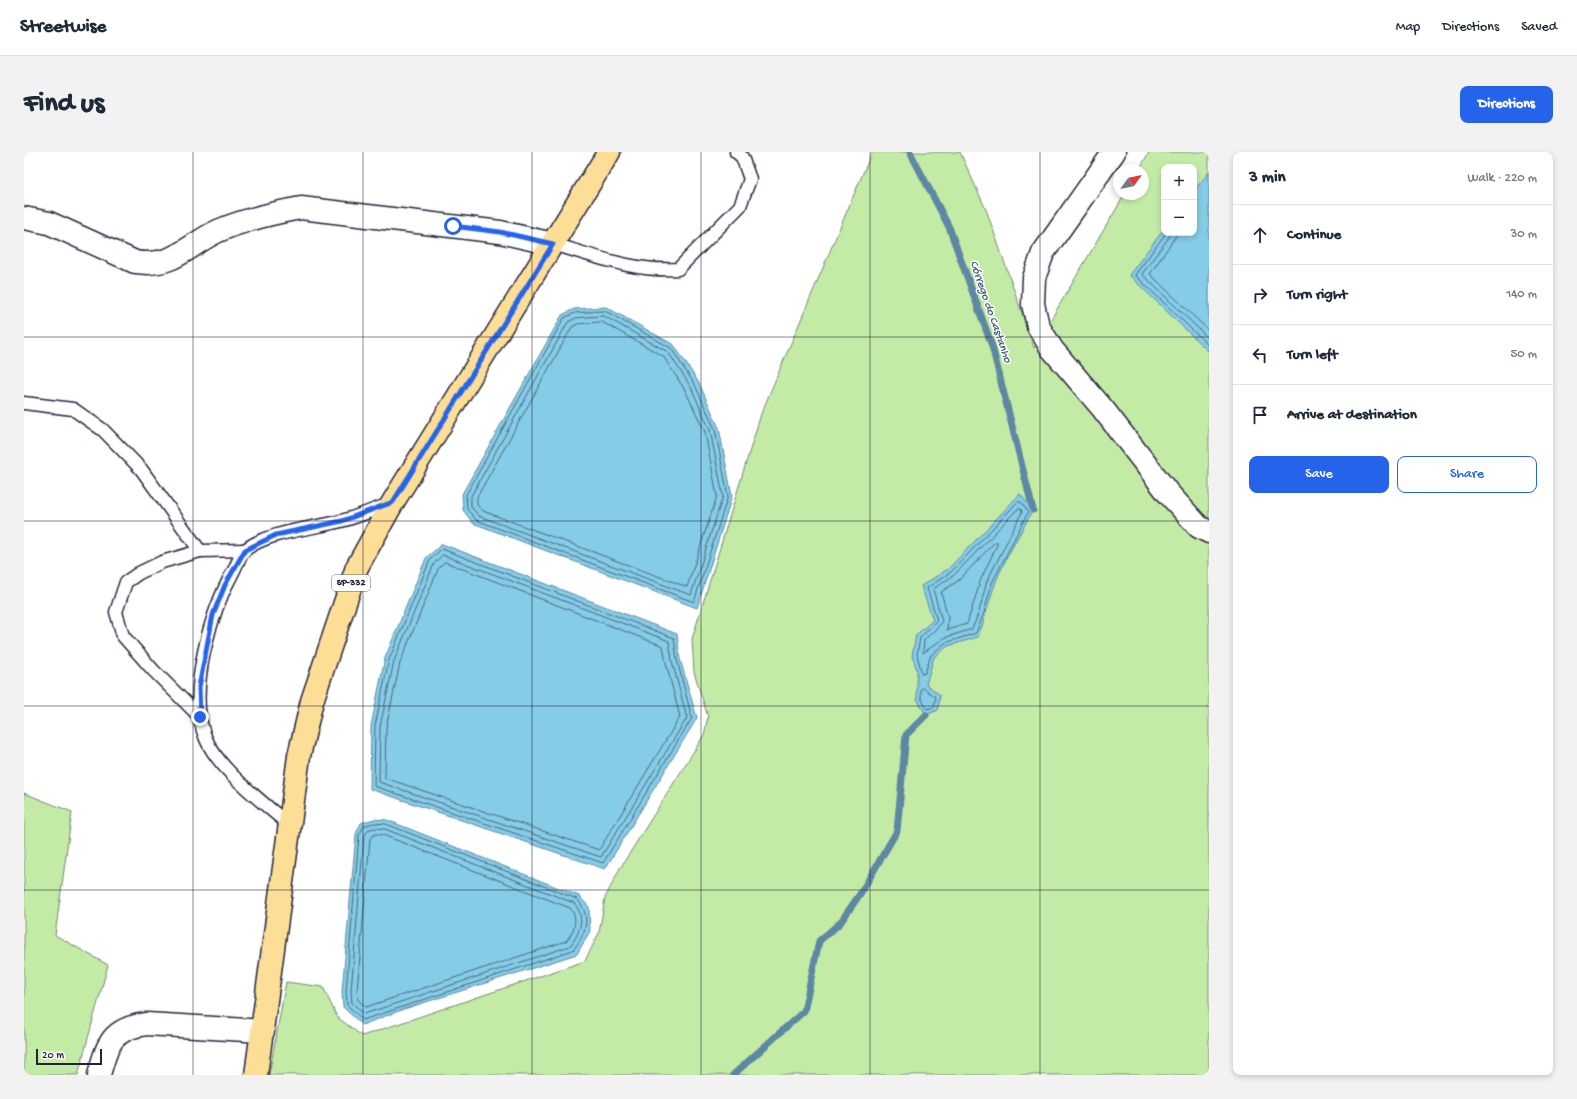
<!DOCTYPE html>
<meta charset="utf-8">
<style>
body{margin:0;font-family:"Gochi Hand",sans-serif;background:#f2f2f3;color:#1f2937}
.controls{position:absolute;right:12px;top:12px;display:grid;overflow:hidden;border-radius:8px;box-shadow:0 2px 6px #0003}
.controls button{width:36px;height:36px;display:grid;place-items:center;padding:0;border:0;border-bottom:1px solid #e0e1e3;background:#fff;color:#1f2937;font:20px sans-serif}
.compass{position:absolute;left:1089px;top:12px;width:36px;height:36px;border-radius:50%;background:#fff;box-shadow:0 2px 6px #0003;rotate:57deg}
.scale{position:absolute;left:12px;bottom:10px;width:66px;box-sizing:border-box;padding-left:4px;border:2px solid #22223b;border-top:0;font-size:11px;line-height:14px;white-space:nowrap;color:#22223b;-webkit-text-stroke:3px #fff;paint-order:stroke}
.stop{position:absolute;width:12px;height:12px;margin:-9px;border:3px solid #2563eb;border-radius:50%;background:#fff}
.stop.end{background:#2563eb;border-color:#fff;box-shadow:0 1px 4px #0008}
.list{margin:0;padding:0;list-style:none}
h2{display:flex;justify-content:space-between;align-items:center;height:52px;margin:0;padding:0 16px;font-size:17px}
h2 small{font-size:13px;font-weight:400;color:#747a83}
.list li{display:grid;grid-template-columns:26px 1fr auto;gap:12px;align-items:center;box-sizing:border-box;height:60px;padding:0 16px;border-top:1px solid #e0e1e3}
.list b{display:block;font-size:15px;white-space:nowrap}
.list em{font-size:13px;font-style:normal;color:#747a83}
.actions{display:flex;gap:8px;padding:12px 16px}
.actions a{flex:1;padding:9px 0;border:1px solid #2563eb;border-radius:8px;text-align:center;font-size:14px;color:#2563eb}
.actions .main{background:#2563eb;color:#fff}
.icon{flex:none;width:22px;height:22px;fill:none;stroke:currentColor;stroke-width:2;stroke-linecap:round;stroke-linejoin:round}
.map{position:relative;flex:none;width:1185px;height:923px;overflow:hidden;border-radius:8px}
header{display:flex;align-items:center;gap:24px;box-sizing:border-box;height:56px;padding:0 20px;background:#fff;border-bottom:1px solid #e0e1e3}
header strong{font-size:19px}
nav{display:flex;gap:22px;margin-inline-start:auto;font-size:14px}
.intro{display:flex;align-items:center;justify-content:space-between;box-sizing:border-box;height:96px;padding:0 24px}
h1{margin:0;font-size:28px}
.button{padding:10px 18px;border-radius:8px;background:#2563eb;color:#fff;font-size:14px;font-weight:700}
main{display:flex;gap:24px;padding:0 24px}
aside{flex:1;background:#fff;border-radius:8px;box-shadow:0 2px 6px #0003}
.map>svg:first-child{display:block}
.green{fill:#c3eba6;stroke:#728670;fill-rule:evenodd}
.water{fill:#85cce6;stroke:#5d88a2}
.lines{fill:none;stroke-linecap:round;stroke-linejoin:round}
.shore{stroke:#4a667f;stroke-width:1}
.stream{stroke:#5d88a2;stroke-width:7}
.service-casing{stroke:#22223b;stroke-width:15}
.minor-casing{stroke:#22223b;stroke-width:25}
.primary-casing{stroke:#22223b;stroke-width:25}
.service{stroke:#fff;stroke-width:12}
.minor{stroke:#fff;stroke-width:22}
.primary{stroke:#fcde96;stroke-width:22}
.route{stroke:#2563eb;stroke-width:5}
.grid{fill:none;stroke:#22223b;stroke-width:1;stroke-opacity:0.55}
.labels{text-anchor:middle;dominant-baseline:central;stroke-width:3;stroke-linejoin:round;paint-order:stroke}
.shield{fill:#fff;stroke:#646476;stroke-width:1}
.shield-label{font-size:10px;font-weight:bold;fill:#22223b}
.water-label{font-size:12px;font-style:italic;fill:#455e77;stroke:#fff}
</style>
<header>
<strong>Streetwise</strong>
<nav><a>Map</a><a>Directions</a><a>Saved</a></nav>
</header>
<div class="intro"><h1>Find us</h1><a class="button">Directions</a></div>
<main>
<div class="map">
<svg width="1185" height="923" viewBox="0 0 1185 923">
<rect width="100%" height="100%" fill="#fff"/>
<filter id="ink" filterUnits="userSpaceOnUse"><feTurbulence type="fractalNoise" baseFrequency=".025" numOctaves="2"/><feDisplacementMap in="SourceGraphic" scale="8" xChannelSelector="R" yChannelSelector="G"/><feConvolveMatrix kernelMatrix="1 2 1 2 8 2 1 2 1" color-interpolation-filters="sRGB"/></filter>
<g filter="url(#ink)">
<g class="green">
<path d="M848,0h88l27,60 47,136 91,-154h18v-24h-4l10,-18h60v923h-940l17,-93 37,5 14,30 25,19 223,-75 14,-28 6,-35 14,-28 85,-135 4,-18 -14,-45 -2,-33 69,-225zM1140,15h30v66h-30z"/>
<polygon points="0,641 48,660 31,783 84,813 54,923 0,923"/>
</g>
<g class="water">
<polygon points="1185,20 1185,200 1105,123 1140,77 1140,81 1170,81 1170,39"/>
<polygon points="582,155 650,193 675,231 695,276 708,344 673,456 449,371 439,358 438,342 538,163 550,157"/>
<path d="M996,342l13,16c-13,24 -28,48 -38,74 -6,17 -10,35 -17,53l-30,9 -14,11 -8,27 14,11 -2,15 -12,5 -9,-16v-29l-5,-14 4,-21 17,-15 -12,-34 27,-17z"/>
<polygon points="418,392 653,482 656,507 673,566 581,717 346,637 347,574 361,506 402,406"/>
<polygon points="350,667 363,668 555,744 565,755 566,779 553,802 380,857 338,873 319,855 318,839 332,682 337,671"/>
</g>
<g class="lines">
<g class="shore">
<polyline points="1142,81 1111,123 1185,194"/>
<polyline points="1148,81 1118,122 1185,187"/>
<polyline points="1154,81 1126,122 1185,179"/>
<polygon points="581,159 647,196 671,233 691,277 704,344 670,450 452,368 443,357 442,343 540,166 551,161"/>
<polygon points="580,164 644,200 667,235 686,278 699,344 667,443 455,364 447,355 447,344 544,170 552,166"/>
<polygon points="578,170 639,204 661,238 681,280 693,344 663,435 459,359 453,353 453,345 548,175 554,172"/>
<polygon points="994,350 997,350 1004,360 968,431 960,461 952,481 921,491 907,503 901,521 898,522 893,503 896,486 913,468 903,436 927,420"/>
<polygon points="994,357 997,357 998,360 963,429 955,460 948,477 920,486 899,501 900,488 915,474 918,469 909,437 930,423"/>
<polygon points="973,390 973,393 957,427 943,472 923,478 924,465 917,440 935,428 970,391"/>
<polygon points="418,397 650,486 653,508 668,566 579,711 350,634 351,574 365,508 406,408"/>
<polygon points="419,403 645,489 648,509 663,566 577,705 355,630 356,575 370,509 410,412"/>
<polygon points="421,410 639,494 642,511 656,565 575,698 361,626 362,576 376,511 415,415"/>
<polygon points="899,536 912,545 910,555 903,557 897,546 897,537"/>
<path d="M350,671l12,1 191,75c15,17 9,35 -4,51l-210,70 -16,-15 -1,-14 13,-156 5,-9z"/>
<path d="M351,676l10,1 189,74c12,14 6,30 -4,43l-206,68 -12,-11 -1,-12 13,-154 4,-7z"/>
<path d="M351,682l8,1 187,73c9,10 4,24 -4,33l-200,66 -8,-7 -1,-9 13,-152z"/>
</g>
<g class="stream">
<polyline points="886,0 925,75 968,194 1009,358"/>
<polyline points="709,923 780,859 795,789 816,771 836,742 873,679 882,583 902,563"/>
</g>
<defs>
<g id="service">
<path d="M529,92c41,12 82,28 125,25l62,-63 10,-27 -8,-22 -6,-5"/>
<polyline points="0,251 49,257 79,278 117,317 176,399 221,398"/>
<polyline points="176,565 129,518 99,484 92,460 102,430 115,421 138,410 176,399"/>
<path d="M265,673c-26,-23 -70,-55 -83,-86 -20,-46 5,-128 28,-169 3,-6 7,-17 12,-21 25,-18 66,-20 95,-28 17,-4 34,-12 51,-18"/>
</g>
<g id="minor">
<polyline points="1090,0 1019,101 1010,126 1009,152 1014,174 1028,197 1079,257 1144,341 1175,375 1185,380"/>
<path d="M0,66l25,5 86,39c39,6 51,-16 83,-31 26,-11 55,-18 83,-23l199,24 53,12"/>
<path d="M75,923c8,-31 13,-47 48,-51l116,7"/>
</g>
<polyline id="primary" points="232,923 275,604 288,549 333,415 369,350 585,0"/>
</defs>
<use href="#service" class="service-casing"/>
<use href="#minor" class="minor-casing"/>
<use href="#primary" class="primary-casing"/>
<use href="#service" class="service"/>
<use href="#minor" class="minor"/>
<use href="#primary" class="primary"/>
</g>
</g>
<g class="lines" filter="url(#ink)">
<polyline class="route" points="176,565 175,535 189,463 201,433 221,398 252,383 318,369 369,350 529,92 476,80 429,74"/>
</g>
<path class="grid" d="M169,0v923M339,0v923M508,0v923M677,0v923M846,0v923M1016,0v923M0,185h1185M0,369h1185M0,554h1185M0,738h1185"/>
<g class="labels">
<rect class="shield" x="308" y="423" width="38" height="16" rx="3"/>
<g class="shield-label">
<text x="327" y="431">SP-332</text>
</g>
<g class="water-label">
<text transform="translate(966 160) rotate(71)">Córrego do Castanho</text>
</g>
</g>
</svg>
<div class="controls">
<button>+</button>
<button>−</button>
</div>
<svg class="compass" viewBox="-18 -18 36 36"><path d="M0-13l5 13h-10z" fill="#e53935"/><path d="M0 13l5-13h-10z" fill="#747a83"/></svg>
<div class="scale">20 m</div>
<div class="stop" style="left:429px;top:74px"></div>
<div class="stop end" style="left:176px;top:565px"></div>
</div>
<aside>
<h2>3 min<small>Walk · 220 m</small></h2>
<ul class="list">
<li><svg class="icon" aria-label="ahead" viewBox="0 0 24 24"><path d="M12 20V5M6 11l6-6 6 6"/></svg><div><b>Continue</b></div><em>30 m</em></li>
<li><svg class="icon" aria-label="right" viewBox="0 0 24 24"><path d="M7 20v-9h11M14 6l5 5-5 5"/></svg><div><b>Turn right</b></div><em>140 m</em></li>
<li><svg class="icon" aria-label="left" viewBox="0 0 24 24"><path d="M17 20v-9H6M10 6l-5 5 5 5"/></svg><div><b>Turn left</b></div><em>50 m</em></li>
<li><svg class="icon" aria-label="arrive" viewBox="0 0 24 24"><path d="M6 21V4h12l-3 4 3 4H6"/></svg><div><b>Arrive at destination</b></div></li>
</ul>
<div class="actions"><a class="main">Save</a><a>Share</a></div>
</aside>
</main>
